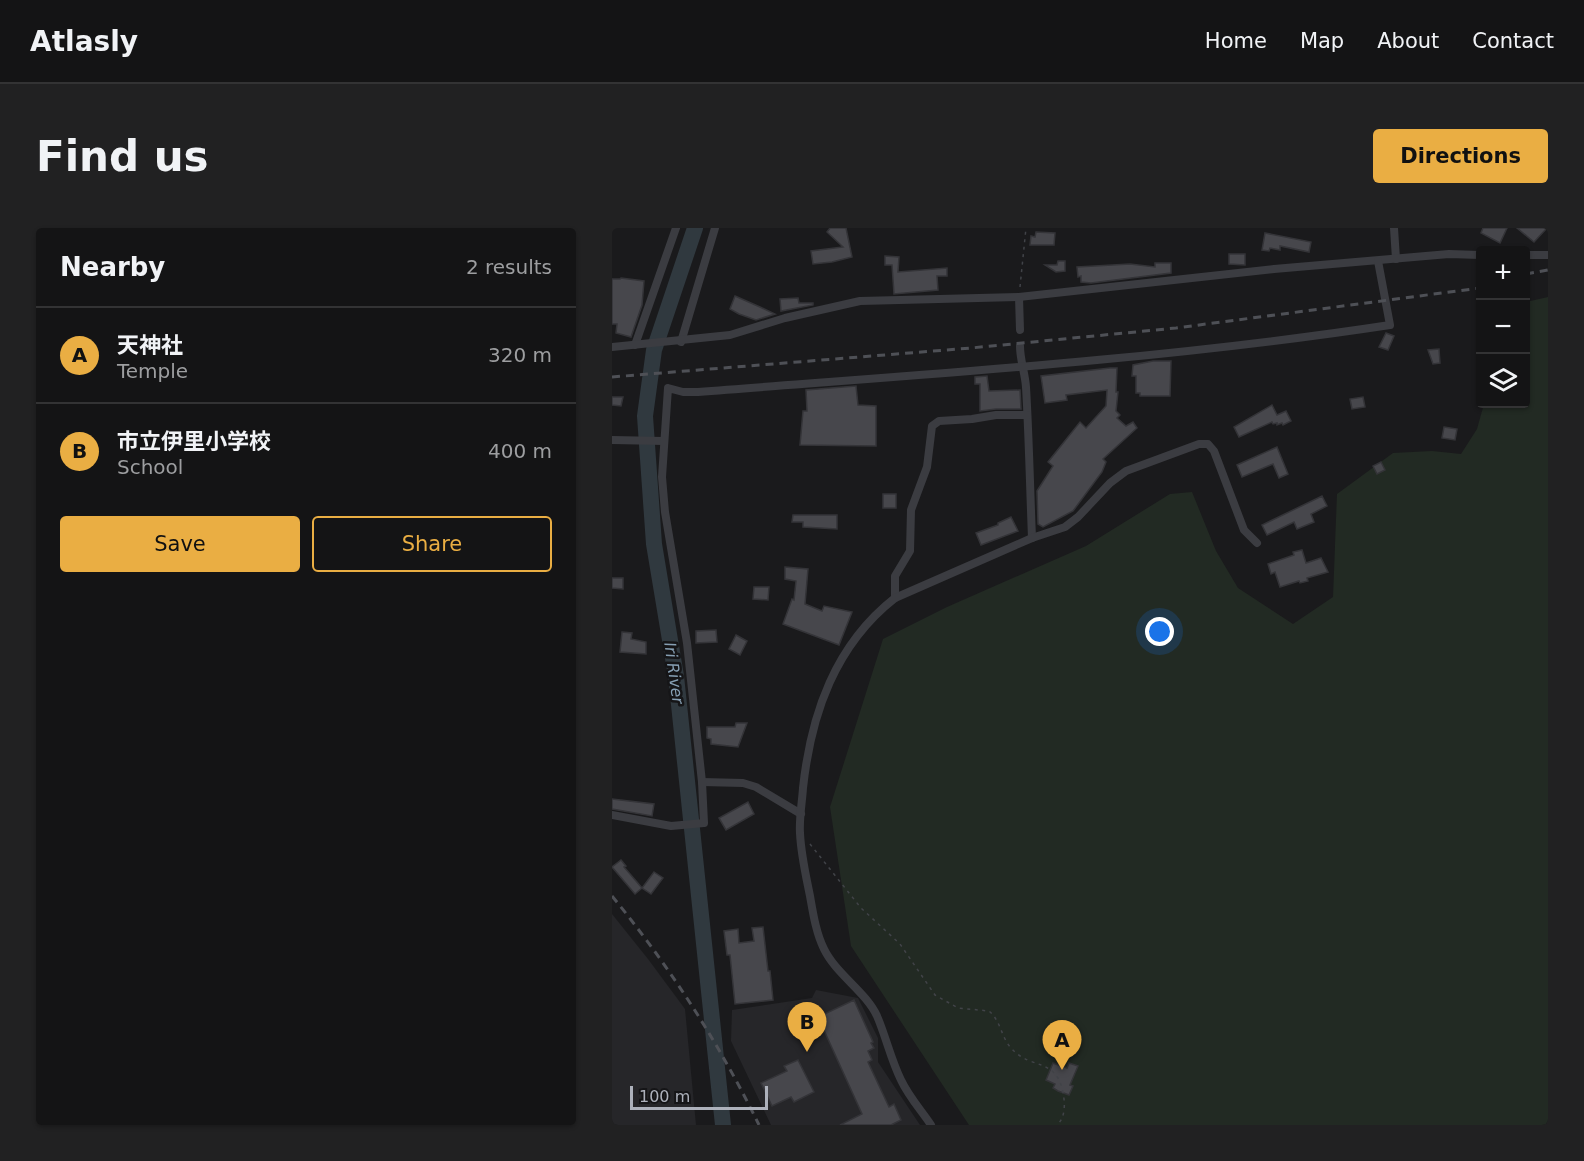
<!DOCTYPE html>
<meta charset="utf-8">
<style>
body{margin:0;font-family:"DejaVu Sans","Noto Sans JP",sans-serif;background:#212122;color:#f1f3f6}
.controls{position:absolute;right:18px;top:18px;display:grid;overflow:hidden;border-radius:6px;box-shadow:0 2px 4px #0004}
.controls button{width:54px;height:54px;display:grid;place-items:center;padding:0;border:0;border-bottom:2px solid #333334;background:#141415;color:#f1f3f6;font:30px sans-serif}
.scale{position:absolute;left:18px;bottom:15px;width:138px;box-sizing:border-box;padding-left:6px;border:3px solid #adb1bb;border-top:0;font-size:16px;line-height:21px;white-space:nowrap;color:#adb1bb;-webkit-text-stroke:4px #151517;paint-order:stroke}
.you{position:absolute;left:548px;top:404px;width:21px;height:21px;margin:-15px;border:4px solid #fff;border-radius:50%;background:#1a73e8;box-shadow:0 0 0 9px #1a73e833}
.badge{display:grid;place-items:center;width:39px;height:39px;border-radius:50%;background:#eaae43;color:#111;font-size:20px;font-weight:700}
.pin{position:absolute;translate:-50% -50px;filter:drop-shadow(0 2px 3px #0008)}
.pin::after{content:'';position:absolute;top:32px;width:21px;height:18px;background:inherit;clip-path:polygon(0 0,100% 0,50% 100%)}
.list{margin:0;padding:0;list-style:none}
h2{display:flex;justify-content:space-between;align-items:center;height:78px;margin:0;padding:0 24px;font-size:26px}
h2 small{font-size:20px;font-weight:400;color:#9d9ea0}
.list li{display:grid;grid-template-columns:39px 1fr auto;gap:18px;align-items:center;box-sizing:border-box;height:96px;padding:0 24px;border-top:2px solid #333334}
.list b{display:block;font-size:22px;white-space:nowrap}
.list p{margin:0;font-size:20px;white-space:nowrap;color:#9d9ea0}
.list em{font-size:20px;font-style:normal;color:#9d9ea0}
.actions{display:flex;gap:12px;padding:18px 24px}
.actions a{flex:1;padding:14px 0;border:2px solid #eaae43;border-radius:6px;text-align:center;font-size:21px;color:#eaae43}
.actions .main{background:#eaae43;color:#111}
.icon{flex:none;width:33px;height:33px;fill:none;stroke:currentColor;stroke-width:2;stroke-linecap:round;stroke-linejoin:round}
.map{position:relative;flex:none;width:936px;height:897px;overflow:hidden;border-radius:6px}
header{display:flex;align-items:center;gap:36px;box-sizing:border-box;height:84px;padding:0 30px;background:#141415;border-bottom:2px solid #333334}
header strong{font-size:28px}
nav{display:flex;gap:33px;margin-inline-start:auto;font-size:21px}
.intro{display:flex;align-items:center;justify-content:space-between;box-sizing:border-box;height:144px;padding:0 36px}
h1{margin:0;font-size:42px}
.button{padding:15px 27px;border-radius:6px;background:#eaae43;color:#111;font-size:21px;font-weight:700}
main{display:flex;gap:36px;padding:0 36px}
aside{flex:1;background:#141415;border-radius:6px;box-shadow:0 2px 4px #0004}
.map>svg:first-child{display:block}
.built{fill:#262629}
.green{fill:#222a23}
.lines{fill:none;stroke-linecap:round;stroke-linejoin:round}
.river{stroke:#30393f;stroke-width:16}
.building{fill:#47474c;stroke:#343438;stroke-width:1.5}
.path{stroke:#414348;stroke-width:1.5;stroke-dasharray:3 4.5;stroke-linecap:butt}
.minor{stroke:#3b3c41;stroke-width:8}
.rail{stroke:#4e5056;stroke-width:3;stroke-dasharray:8 6;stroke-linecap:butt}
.labels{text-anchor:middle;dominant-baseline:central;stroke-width:5;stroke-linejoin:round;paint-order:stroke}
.water-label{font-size:16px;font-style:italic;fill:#869fb3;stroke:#151517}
</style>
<header>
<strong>Atlasly</strong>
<nav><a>Home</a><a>Map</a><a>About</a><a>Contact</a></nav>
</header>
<div class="intro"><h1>Find us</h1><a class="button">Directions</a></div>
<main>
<aside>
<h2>Nearby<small>2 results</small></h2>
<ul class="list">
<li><span class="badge">A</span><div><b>天神社</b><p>Temple</p></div><em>320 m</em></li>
<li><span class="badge">B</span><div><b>市立伊里小学校</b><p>School</p></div><em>400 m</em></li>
</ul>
<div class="actions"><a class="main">Save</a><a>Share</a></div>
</aside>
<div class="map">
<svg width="936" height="897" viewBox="0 0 936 897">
<rect width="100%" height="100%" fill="#1a1a1c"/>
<g class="built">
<polygon points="0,686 36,731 73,781 84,897 0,897"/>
<polygon points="204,762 246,770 266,810 266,834 308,897 159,897 119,813 120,782 200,770"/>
</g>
<polygon class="green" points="936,69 936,897 357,897 239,718 218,579 271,411 335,379 474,318 558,266 580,264 604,323 626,360 681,396 721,369 725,266 781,225 820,223 849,226 865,201 872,176 914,176 914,74"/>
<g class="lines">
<polyline class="river" points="83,0 42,122 33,188 42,316 64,448 111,897"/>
</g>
<g class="building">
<polygon points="218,0 234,0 240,29 220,34 201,36 199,23 231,19 215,4"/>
<polygon points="871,0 895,0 888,15 869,5"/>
<polygon points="905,0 935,0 922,14"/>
<polygon points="424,4 443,5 442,17 418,17 419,8 423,9"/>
<polygon points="653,5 699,14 697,24 668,18 668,22 658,20 657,23 650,22"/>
<polygon points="617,26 633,26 633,37 617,36"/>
<polygon points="273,28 287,29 286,44 335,40 335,48 325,48 326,62 282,66 280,37 273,37"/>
<polygon points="446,33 453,33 453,43 444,44 433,37 445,37"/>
<polygon points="543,35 559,35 559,45 479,55 469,54 469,48 466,49 465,39 518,36 543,39"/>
<polygon points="9,50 32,53 30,77 19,109 4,105 5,96 0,96 0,51 8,51"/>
<polygon points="123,68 148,79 163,86 144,92 127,86 118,81"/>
<polygon points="186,70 187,75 201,75 201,77 169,83 168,71"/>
<polygon points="774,105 782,108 776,122 767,119"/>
<polygon points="827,121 828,135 821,136 816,122"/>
<polygon points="541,133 559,133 558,168 528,168 528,165 524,165 524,148 520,148 521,137"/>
<polygon points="498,140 505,140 504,164 506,164 504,183 508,187 505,190 514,198 521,194 525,200 491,231 494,234 490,244 461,283 431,299 426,296 425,263 441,238 436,234 468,194 474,200 494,178 495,162 454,167 455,172 433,175 429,148"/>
<polygon points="375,148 377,163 408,162 409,181 384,181 368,183 368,156 363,156 363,149"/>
<polygon points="244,158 246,177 264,178 264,218 188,217 191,183 195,183 194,162"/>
<polygon points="0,169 11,169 9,178 0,177"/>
<polygon points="751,169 753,179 740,181 738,171"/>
<polygon points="660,177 665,187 674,183 679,193 671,197 670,195 665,197 665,195 661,196 660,194 627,209 622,199"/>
<polygon points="832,199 845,201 843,212 830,210"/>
<polygon points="665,219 676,246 667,250 661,236 630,249 625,237"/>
<polygon points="769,234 773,242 765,246 761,238"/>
<rect x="271" y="266" width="13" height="14"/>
<polygon points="710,268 715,278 699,286 702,294 685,301 682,294 655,307 650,297"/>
<polygon points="181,287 225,287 225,301 191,299 191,294 180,294"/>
<polygon points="399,289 406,303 369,317 364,305 386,297 386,295"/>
<polygon points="690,322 694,335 709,330 716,344 695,350 696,353 688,355 687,353 668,359 663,344 659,346 656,336 682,327 681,324"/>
<polygon points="173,339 196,341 193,376 210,383 212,378 240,384 227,417 171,396 180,371 182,372 184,353 173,351"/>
<polygon points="0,350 11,350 11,361 0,360"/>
<polygon points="142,359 157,359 156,372 141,371"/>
<polygon points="104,402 105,414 84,415 84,403"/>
<polygon points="10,404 20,405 19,411 34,414 34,426 8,424"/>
<polygon points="124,407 135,413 128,427 117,421"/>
<polygon points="124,495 135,495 126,519 99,516 99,511 95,510 95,499 123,499"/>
<polygon points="0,571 42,576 40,588 0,581"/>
<polygon points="136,574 142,586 114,602 107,590"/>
<polygon points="9,632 14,638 12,639 30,660 23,666 0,639"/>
<polygon points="42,644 51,650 39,666 30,660"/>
<polygon points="151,699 156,743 158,743 161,772 123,776 118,727 115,727 112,703 126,701 127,715 142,713 140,700"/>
<polygon points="242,772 261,814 259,815 262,820 256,823 260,832 256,834 277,879 282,876 289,892 279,897 228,897 250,886 206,789"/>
<polygon points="186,832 202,864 182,874 179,869 160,878 149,855 175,843 172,838"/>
<polygon points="441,835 455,840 457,835 466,838 458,857 461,858 457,867 446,863 441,860 443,856 434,852"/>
</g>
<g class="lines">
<g class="path">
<polyline points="408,59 414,0"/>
<path d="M198,616l51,64 39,36 35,51 23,13 31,3c12,10 12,26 22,37 21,24 48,7 53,51 1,9 0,20 -7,26"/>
</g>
<g class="minor">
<polyline points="782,0 784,31"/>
<polyline points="914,27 936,27"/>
<polyline points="407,69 408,102"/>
<polyline points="69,114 103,0"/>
<polyline points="23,117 64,0"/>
<path d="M408,118c0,14 5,27 6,41 3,51 4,101 6,151"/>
<polyline points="0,119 118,107 173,90 248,73 407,69 662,41 837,26 868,27"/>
<polyline points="0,212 52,213"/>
<polyline points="283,370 283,348 298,323 299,282 315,239 320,198 327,193 360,191 384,187 415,187"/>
<polyline points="90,554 131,555 144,559 189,586"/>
<path d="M0,587l59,11 33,-3 -2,-41 -15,-139 -22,-131 -3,-35 6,-89 15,4h15c231,-18 462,-32 692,-67l-12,-64"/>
<path d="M319,897c-10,-15 -22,-28 -30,-45 -10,-20 -15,-43 -24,-64 -11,-24 -41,-42 -53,-67 -8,-16 -11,-36 -14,-53 -4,-20 -9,-41 -10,-63 -1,-14 2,-30 3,-45 8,-74 32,-143 92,-190l137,-60 33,-11 13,-10 32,-34 16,-12 73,-27h9l6,7 30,79 13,13"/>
</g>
<g class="rail">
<polyline points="914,46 936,42"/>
<polyline points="0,149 359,120 564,100 868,60"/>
<path d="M0,668c58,71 107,147 147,229"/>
</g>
</g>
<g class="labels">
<g class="water-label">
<text transform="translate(62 445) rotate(82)">Iri River</text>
</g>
</g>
</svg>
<div class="controls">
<button>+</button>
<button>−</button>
<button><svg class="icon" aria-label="layers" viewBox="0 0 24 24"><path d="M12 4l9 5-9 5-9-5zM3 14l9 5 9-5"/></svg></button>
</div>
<div class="scale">100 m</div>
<div class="you"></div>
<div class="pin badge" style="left:450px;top:842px">A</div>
<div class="pin badge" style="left:195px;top:824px">B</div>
</div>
</main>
